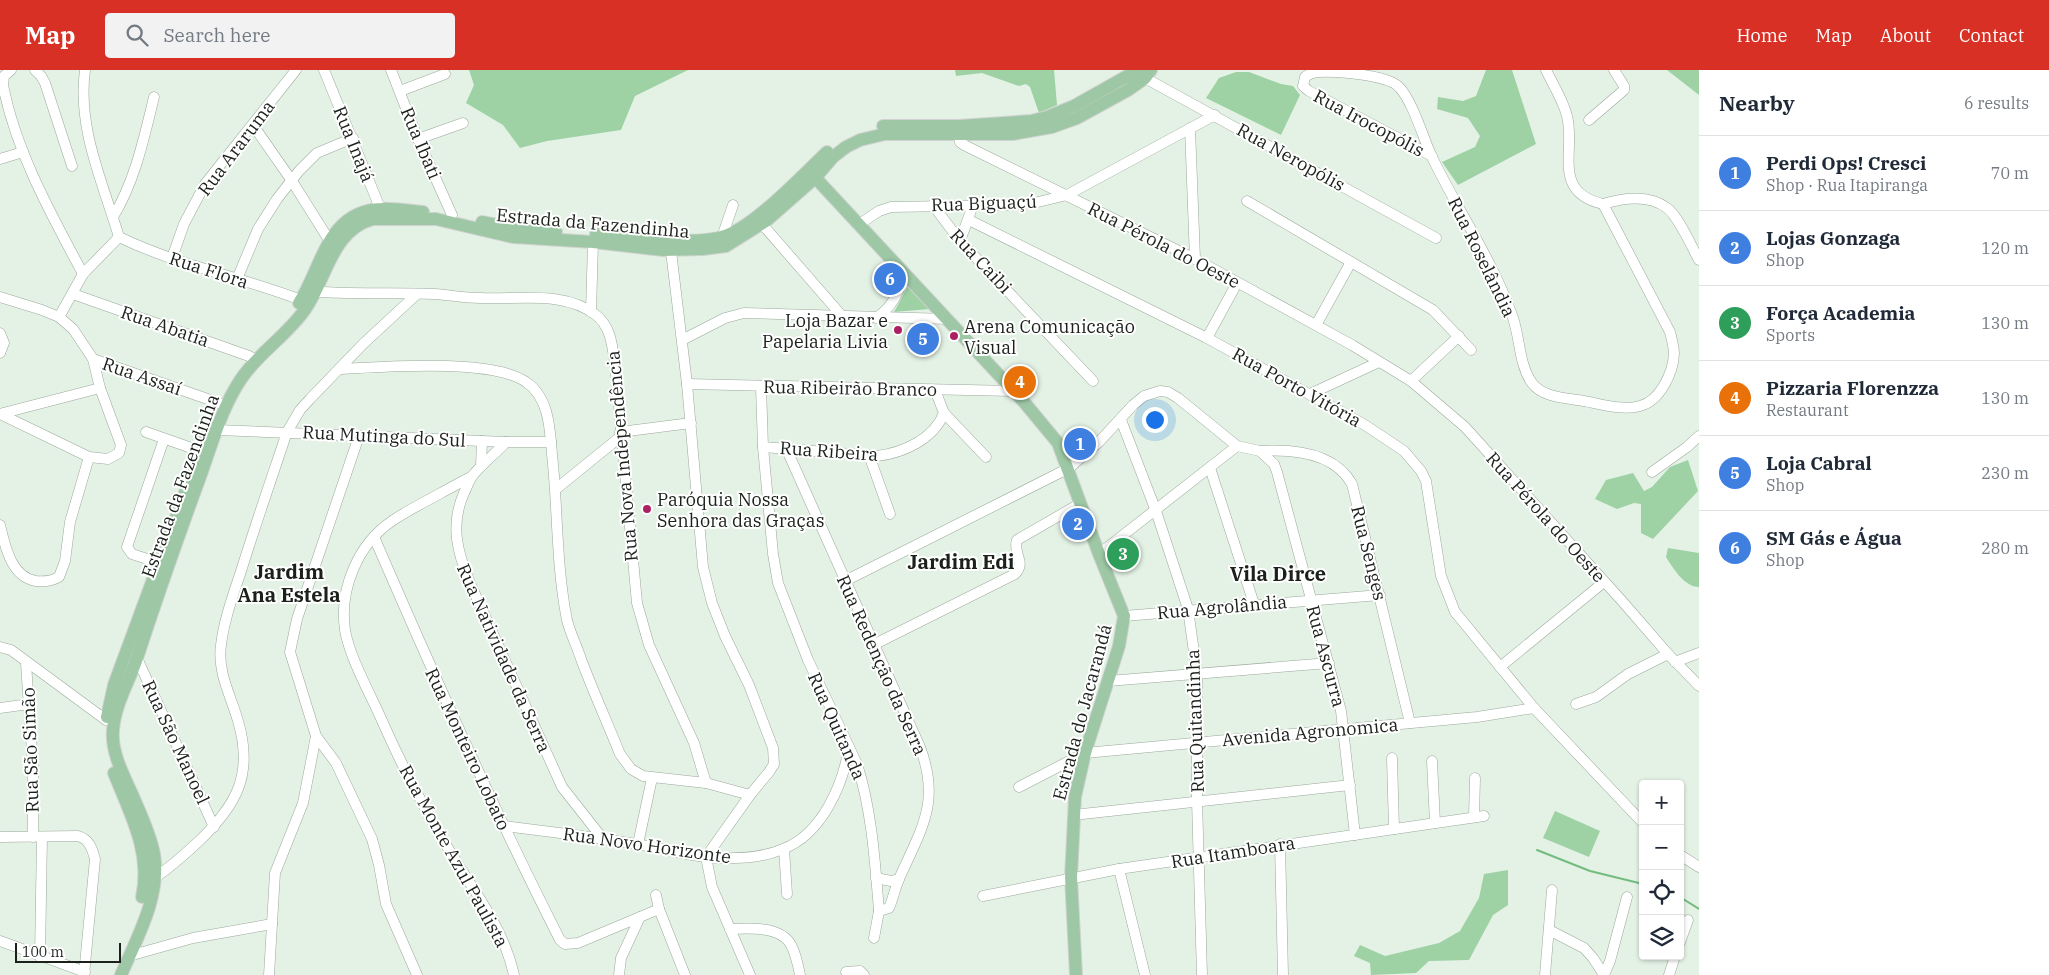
<!DOCTYPE html>
<meta charset="utf-8">
<style>
body{margin:0;font-family:"IBM Plex Serif",serif;background:#f2f2f3;color:#1f2937}
.controls{position:absolute;right:15px;bottom:15px;display:grid;overflow:hidden;border-radius:5px;box-shadow:0 1px 4px #0004}
.controls button{width:45px;height:45px;display:grid;place-items:center;padding:0;border:0;border-bottom:1px solid #e0e1e3;background:#fff;color:#1f2937;font:25px sans-serif}
.scale{position:absolute;left:15px;bottom:12px;width:106px;box-sizing:border-box;padding-left:5px;border:2px solid #1b201b;border-top:0;font-size:14px;line-height:18px;white-space:nowrap;color:#1b201b;-webkit-text-stroke:4px #fff;paint-order:stroke}
.you{position:absolute;left:1154px;top:349px;width:18px;height:18px;margin:-12px;border:4px solid #fff;border-radius:50%;background:#1a73e8;box-shadow:0 0 0 8px #1a73e833}
.badge{display:grid;place-items:center;width:32px;height:32px;border-radius:50%;background:#d93025;color:#fff;font-size:16px;font-weight:700}
.pin{position:absolute;translate:-50% -50%;border:2px solid #fff;box-shadow:0 1px 5px #0006}
.list{margin:0;padding:0;list-style:none}
h2{display:flex;justify-content:space-between;align-items:center;height:65px;margin:0;padding:0 20px;font-size:21px}
h2 small{font-size:16px;font-weight:400;color:#747a83}
.list li{display:grid;grid-template-columns:32px 1fr auto;gap:15px;align-items:center;box-sizing:border-box;height:75px;padding:0 20px;border-top:1px solid #e0e1e3}
.list b{display:block;font-size:19px;white-space:nowrap}
.list p{margin:0;font-size:16px;white-space:nowrap;color:#747a83}
.list em{font-size:16px;font-style:normal;color:#747a83}
.icon{flex:none;width:28px;height:28px;fill:none;stroke:currentColor;stroke-width:2;stroke-linecap:round;stroke-linejoin:round}
.map{position:relative;flex:none;width:1699px;height:905px;overflow:hidden}
header{display:flex;align-items:center;gap:30px;box-sizing:border-box;height:70px;padding:0 25px;background:#d93025;color:#fff}
header strong{font-size:24px}
nav{display:flex;gap:28px;margin-inline-start:auto;font-size:18px}
.search{width:350px;height:45px;background:#f2f2f3;display:flex;align-items:center;gap:12px;box-sizing:border-box;padding:0 18px;border-radius:5px;color:#747a83;font-size:19px}
main{display:flex}
aside{flex:1;background:#fff}
.map>svg:first-child{display:block}
.green{fill:#9ed1a4}
.lines{fill:none;stroke-linecap:round;stroke-linejoin:round}
.stream{stroke:#73bb7e;stroke-width:2}
.minor-casing{stroke:#9ba89c;stroke-width:11}
.major-casing{stroke:#d1d2d1;stroke-width:14}
.minor{stroke:#fff;stroke-width:10}
.major{stroke:#9ec8a5;stroke-width:12}
.poi-dot{fill:#ab2162;stroke:#fff;stroke-width:2}
.labels{text-anchor:middle;dominant-baseline:central;stroke-width:4;stroke-linejoin:round;paint-order:stroke}
.street-label{font-size:18px;fill:#1b201b;stroke:#fff}
.poi-label{font-size:18px;fill:#1b201b;stroke:#fff;text-anchor:start}
.quarter-label{font-size:20px;font-weight:bold;fill:#1b201b;stroke:#fff}
</style>
<header>
<strong>Map</strong>
<div class="search"><svg class="icon" aria-label="search" viewBox="0 0 24 24"><circle cx="10" cy="10" r="6"/><path d="M15 15l6 6"/></svg>Search here</div>
<nav><a>Home</a><a>Map</a><a>About</a><a>Contact</a></nav>
</header>
<main>
<div class="map">
<svg width="1699" height="905" viewBox="0 0 1699 905">
<rect width="100%" height="100%" fill="#e4f2e5"/>
<g class="green">
<polygon points="469,0 688,0 635,26 621,60 547,71 520,78 503,55 466,33 474,15"/>
<polygon points="955,0 1054,0 1057,35 1039,43 1030,17 1026,14 1019,16 982,3 956,6"/>
<polygon points="1486,0 1512,0 1536,74 1458,115 1442,92 1475,77 1480,66 1468,48 1437,39 1438,27 1463,31 1476,26"/>
<polygon points="1667,0 1699,0 1699,25"/>
<polygon points="1236,2 1249,2 1281,14 1293,16 1300,25 1281,65 1206,28 1219,8"/>
<polygon points="908,216 930,239 894,242"/>
<polygon points="1688,390 1698,421 1653,469 1641,463 1641,434 1634,433 1617,439 1595,429 1606,410 1633,403 1644,421 1652,417 1670,397"/>
<path d="M1668,478l31,5v34c-15,0 -26,-19 -33,-30z"/>
<polygon points="1555,741 1600,761 1589,787 1543,768"/>
<polygon points="1508,800 1508,835 1493,845 1469,890 1429,891 1416,903 1371,905 1370,893 1354,886 1360,875 1385,886 1439,873 1460,861 1479,828 1484,804"/>
</g>
<g class="lines">
<g class="stream">
<polyline points="1537,780 1590,801 1643,814"/>
<polyline points="1680,827 1699,839"/>
</g>
<defs>
<g id="minor">
<path d="M11,0l-7,6 -1,9c13,67 48,129 80,189"/>
<polyline points="35,0 41,6 45,13 72,96"/>
<path d="M85,0c-8,58 18,113 34,167"/>
<polyline points="324,0 380,138 380,146"/>
<polyline points="391,0 418,69 452,145"/>
<path d="M1546,0c7,15 17,30 21,46 9,34 -16,76 36,88"/>
<polyline points="1140,3 1145,8 1436,168"/>
<polyline points="400,21 445,4"/>
<polyline points="1589,50 1624,20 1624,16 1614,0"/>
<polyline points="253,55 292,111 329,170"/>
<polyline points="1190,58 1195,189"/>
<polyline points="959,59 960,72 964,75 1195,189 1352,275 1411,311 1465,357 1622,531 1668,584 1699,616"/>
<polyline points="418,69 463,53"/>
<path d="M1432,86l-123,-65 -6,-5 2,-9c4,-3 9,-5 14,-5 17,-1 69,3 80,15 13,13 24,50 32,68 26,55 62,105 82,163 7,20 6,47 19,65 11,15 35,15 52,18 17,3 39,10 56,5 20,-5 33,-33 34,-52 0,-7 -2,-14 -4,-22l-67,-128"/>
<polyline points="0,89 23,82"/>
<polyline points="1247,131 1433,240 1471,280"/>
<path d="M1603,134c20,-6 46,-10 64,4 12,9 24,38 32,52"/>
<polyline points="933,135 960,171 1093,311"/>
<path d="M113,147c22,-36 31,-79 41,-120"/>
<polyline points="969,150 1207,268 1365,355 1404,381 1421,401 1426,411 1441,506 1455,542 1534,638 1643,753"/>
<polyline points="762,154 842,246"/>
<polyline points="858,155 879,141 891,137 1010,135 1034,133 1067,125 1215,45"/>
<path d="M119,167c58,28 122,40 182,63"/>
<polyline points="722,167 733,135"/>
<polyline points="960,171 973,135"/>
<polyline points="670,173 687,314 703,497 712,533 725,566 749,615 773,678 774,694 769,702 750,725 706,787"/>
<polyline points="172,188 184,154 205,114 296,0"/>
<polyline points="237,209 258,159 277,129 299,101 317,83 353,68"/>
<path d="M309,221c42,4 84,1 126,3 15,1 30,4 45,4 38,2 84,-8 116,17 15,12 16,30 19,48l22,240 12,42 45,98 12,40"/>
<polyline points="73,224 249,286 256,290"/>
<polyline points="0,227 42,240 59,247 73,259 93,289 100,318 121,375 119,383 108,389 89,387 0,344"/>
<polyline points="591,242 593,172"/>
<polyline points="59,247 83,204 119,167"/>
<path d="M876,248c16,-11 24,-25 27,-44"/>
<polyline points="1316,255 1351,192"/>
<polyline points="0,263 4,273 0,283"/>
<polyline points="1207,268 1237,213"/>
<polyline points="682,270 725,248 744,243 948,249"/>
<polyline points="93,289 219,333"/>
<path d="M339,299c43,-2 153,-11 187,13 23,15 24,47 26,72 6,55 4,111 15,166 3,13 10,26 14,39 12,32 26,63 39,95l11,15 12,7 63,7 44,12"/>
<polyline points="1411,311 1459,266"/>
<polyline points="687,314 1013,321"/>
<path d="M761,316l2,61 10,107 5,29 30,77 49,104c15,47 18,98 22,147"/>
<polyline points="1310,324 1379,292"/>
<polyline points="944,343 986,387"/>
<polyline points="0,344 100,318"/>
<polyline points="1121,350 1156,441 1188,539 1197,604 1197,730 1202,905"/>
<polyline points="217,360 506,372 551,372"/>
<polyline points="146,362 200,381"/>
<polyline points="620,362 691,353"/>
<polyline points="359,366 297,549 290,582 316,666 336,693 372,769 379,795 386,834 417,905"/>
<path d="M506,372c-11,12 -23,21 -33,33 -4,5 -6,12 -9,18 -14,31 -7,59 6,90l92,204 41,52"/>
<path d="M763,377l114,9c26,-3 57,-17 67,-43l-9,-23"/>
<path d="M786,378l134,299c21,56 1,82 -21,132 -4,9 -6,20 -10,29l-10,3 -5,27"/>
<path d="M1260,381c33,-2 74,1 92,33l58,239"/>
<polyline points="869,385 890,444"/>
<polyline points="481,396 482,371"/>
<polyline points="1210,398 1254,534"/>
<polyline points="1652,402 1687,377 1699,366"/>
<path d="M471,407c-10,5 -19,10 -30,16 -16,9 -33,17 -49,28 -34,23 -53,68 -47,109 4,25 23,60 34,84 22,50 46,98 75,144 24,39 50,72 60,117"/>
<polyline points="556,419 620,367"/>
<path d="M0,455c5,21 11,52 36,56 9,1 16,0 23,-4l6,-16 5,-39 19,-65"/>
<path d="M374,467c59,136 119,271 186,403l5,4 13,-1 81,-34"/>
<polyline points="1099,484 1237,376"/>
<polyline points="159,493 132,484 127,477 164,369"/>
<polyline points="845,511 1069,398 1099,372 1133,335 1144,326 1160,321 1168,322 1178,328 1237,376 1260,381 1274,394 1277,402 1341,641 1355,765"/>
<polyline points="1124,546 1380,525"/>
<path d="M873,575l142,-71c12,-12 -3,-21 2,-34l64,-37"/>
<polyline points="0,577 11,580 106,650"/>
<polyline points="137,588 214,757"/>
<polyline points="1675,592 1699,583"/>
<polyline points="26,593 33,697 33,767"/>
<polyline points="1500,597 1604,512"/>
<polyline points="1108,611 1329,593"/>
<polyline points="1576,634 1596,627 1628,604 1668,584"/>
<polyline points="0,638 29,634"/>
<polyline points="1392,688 1394,759"/>
<polyline points="1432,691 1435,753"/>
<polyline points="1019,717 1085,683 1477,647 1534,638"/>
<polyline points="1073,745 1350,715"/>
<polyline points="1474,747 1475,708"/>
<path d="M504,756c44,5 88,11 132,18 32,5 66,16 98,14 16,0 35,-3 49,-9 39,-15 60,-64 66,-102"/>
<path d="M0,767l78,-1c11,3 14,12 17,23l-11,116"/>
<polyline points="638,774 652,708"/>
<polyline points="1280,774 1283,905"/>
<polyline points="784,779 787,824"/>
<polyline points="1680,785 1699,797"/>
<polyline points="706,787 712,817 750,905"/>
<polyline points="1119,799 1145,905"/>
<path d="M154,808c16,-10 30,-23 44,-36 38,-36 56,-67 40,-121 -7,-25 -21,-49 -17,-76 3,-26 13,-52 21,-77 14,-45 30,-91 45,-136l13,-22 10,-11 53,-55 54,-50"/>
<polyline points="876,808 891,811 899,809"/>
<polyline points="656,825 659,839 685,905"/>
<polyline points="983,826 1119,799 1484,746"/>
<path d="M730,859c18,-1 51,-3 61,16 5,9 7,20 9,30"/>
<polyline points="1549,860 1584,878 1593,888 1604,905"/>
<polyline points="0,871 85,902"/>
<polyline points="1680,872 1688,850"/>
<polyline points="129,886 193,868 272,854"/>
<polyline points="40,887 42,767"/>
<polyline points="846,902 860,901 864,905"/>
<polyline points="269,905 275,803 303,733 316,666"/>
<polyline points="619,905 621,888 640,847"/>
<polyline points="1545,905 1552,820"/>
<polyline points="1604,905 1610,891 1627,827"/>
<polyline points="1669,905 1675,886"/>
</g>
<g id="major">
<polyline points="883,56 959,56 1031,51 1047,47 1074,36 1138,0"/>
<polyline points="810,102 1024,332 1058,373 1099,484 1124,546 1119,576 1085,683 1075,727 1071,807 1076,905"/>
<polyline points="482,152 512,158 556,162"/>
<path d="M596,164c35,2 98,13 129,2 30,-10 79,-62 102,-84"/>
<path d="M299,233c23,-35 28,-92 82,-94 13,-1 28,2 42,3"/>
<polyline points="107,647 114,615 210,355"/>
<path d="M114,703c16,40 38,80 28,124"/>
<path d="M121,905c16,-37 40,-79 33,-121 -4,-21 -14,-41 -22,-60 -9,-20 -21,-42 -19,-64 2,-26 16,-48 24,-72 20,-61 41,-121 63,-181 12,-33 21,-68 41,-98 18,-27 47,-44 65,-71 21,-31 26,-78 67,-89h63l77,18 80,5 70,8 40,-1 23,-3 40,-25 49,-43 18,-21 13,-10 14,-7 25,-6h128l39,-7 25,-9 51,-28 17,-12 6,-8"/>
</g>
</defs>
<use href="#minor" class="minor-casing"/>
<use href="#major" class="major-casing"/>
<use href="#minor" class="minor"/>
<use href="#major" class="major"/>
</g>
<g class="poi-dot">
<circle cx="898" cy="260" r="5"/>
<circle cx="954" cy="266" r="5"/>
<circle cx="647" cy="439" r="5"/>
</g>
<g class="labels">
<g class="street-label">
<text transform="translate(1369 53) rotate(28)">Rua Irocopólis</text>
<text transform="translate(421 73) rotate(67)">Rua Ibati</text>
<text transform="translate(354 74) rotate(68)">Rua Inajá</text>
<text transform="translate(236 78) rotate(-53)">Rua Araruma</text>
<text transform="translate(1291 87) rotate(29)">Rua Neropólis</text>
<text transform="translate(984 133) rotate(-2)">Rua Biguaçú</text>
<text transform="translate(593 153) rotate(5)">Estrada da Fazendinha</text>
<text transform="translate(1164 175) rotate(27)">Rua Pérola do Oeste</text>
<text transform="translate(1482 187) rotate(64)">Rua Roselândia</text>
<text transform="translate(981 191) rotate(47)">Rua Caibi</text>
<text transform="translate(209 200) rotate(18)">Rua Flora</text>
<text transform="translate(165 256) rotate(19)">Rua Abatia</text>
<text transform="translate(142 306) rotate(19)">Rua Assaí</text>
<text transform="translate(1297 317) rotate(29)">Rua Porto Vitória</text>
<text transform="translate(850 318) rotate(1)">Rua Ribeirão Branco</text>
<text transform="translate(384 366) rotate(3)">Rua Mutinga do Sul</text>
<text transform="translate(829 381) rotate(4)">Rua Ribeira</text>
<text transform="translate(622 386) rotate(-95)">Rua Nova Independência</text>
<text transform="translate(180 416) rotate(-70)">Estrada da Fazendinha</text>
<text transform="translate(1546 447) rotate(48)">Rua Pérola do Oeste</text>
<text transform="translate(1369 483) rotate(76)">Rua Senges</text>
<text transform="translate(1222 537) rotate(-5)">Rua Agrolândia</text>
<text transform="translate(1326 586) rotate(75)">Rua Ascurra</text>
<text transform="translate(504 588) rotate(66)">Rua Natividade da Serra</text>
<text transform="translate(882 595) rotate(66)">Rua Redenção da Serra</text>
<text transform="translate(1082 642) rotate(-75)">Estrada do Jacarandá</text>
<text transform="translate(1195 651) rotate(-92)">Rua Quitandinha</text>
<text transform="translate(837 656) rotate(66)">Rua Quitanda</text>
<text transform="translate(1310 662) rotate(-5)">Avenida Agronomica</text>
<text transform="translate(176 672) rotate(65)">Rua São Manoel</text>
<text transform="translate(468 679) rotate(65)">Rua Monteiro Lobato</text>
<text transform="translate(30 680) rotate(-92)">Rua São Simão</text>
<text transform="translate(647 775) rotate(8)">Rua Novo Horizonte</text>
<text transform="translate(1233 782) rotate(-9)">Rua Itamboara</text>
<text transform="translate(454 786) rotate(61)">Rua Monte Azul Paulista</text>
</g>
<g class="poi-label">
<text x="888" y="250" text-anchor="end">Loja Bazar e<tspan x="888" dy="21">Papelaria Livia</tspan></text>
<text x="964" y="256">Arena Comunicação<tspan x="964" dy="21">Visual</tspan></text>
<text x="657" y="429">Paróquia Nossa<tspan x="657" dy="21">Senhora das Graças</tspan></text>
</g>
<g class="quarter-label">
<text x="961" y="491">Jardim Edi</text>
<text x="289" y="501">Jardim<tspan x="289" dy="23">Ana Estela</tspan></text>
<text x="1278" y="503">Vila Dirce</text>
</g>
</g>
</svg>
<div class="controls">
<button>+</button>
<button>−</button>
<button><svg class="icon" aria-label="locate" viewBox="0 0 24 24"><circle cx="12" cy="12" r="6"/><path d="M12 2v4M12 18v4M2 12h4M18 12h4"/></svg></button>
<button><svg class="icon" aria-label="layers" viewBox="0 0 24 24"><path d="M12 4l9 5-9 5-9-5zM3 14l9 5 9-5"/></svg></button>
</div>
<div class="scale">100 m</div>
<div class="you"></div>
<div class="pin badge" style="left:1080px;top:374px;background:#3f7fe0">1</div>
<div class="pin badge" style="left:1078px;top:454px;background:#3f7fe0">2</div>
<div class="pin badge" style="left:1123px;top:484px;background:#2e9e5b">3</div>
<div class="pin badge" style="left:1020px;top:312px;background:#e8710a">4</div>
<div class="pin badge" style="left:923px;top:269px;background:#3f7fe0">5</div>
<div class="pin badge" style="left:890px;top:209px;background:#3f7fe0">6</div>
</div>
<aside>
<h2>Nearby<small>6 results</small></h2>
<ul class="list">
<li><span class="badge" style="background:#3f7fe0">1</span><div><b>Perdi Ops! Cresci</b><p>Shop · Rua Itapiranga</p></div><em>70 m</em></li>
<li><span class="badge" style="background:#3f7fe0">2</span><div><b>Lojas Gonzaga</b><p>Shop</p></div><em>120 m</em></li>
<li><span class="badge" style="background:#2e9e5b">3</span><div><b>Força Academia</b><p>Sports</p></div><em>130 m</em></li>
<li><span class="badge" style="background:#e8710a">4</span><div><b>Pizzaria Florenzza</b><p>Restaurant</p></div><em>130 m</em></li>
<li><span class="badge" style="background:#3f7fe0">5</span><div><b>Loja Cabral</b><p>Shop</p></div><em>230 m</em></li>
<li><span class="badge" style="background:#3f7fe0">6</span><div><b>SM Gás e Água</b><p>Shop</p></div><em>280 m</em></li>
</ul>
</aside>
</main>
